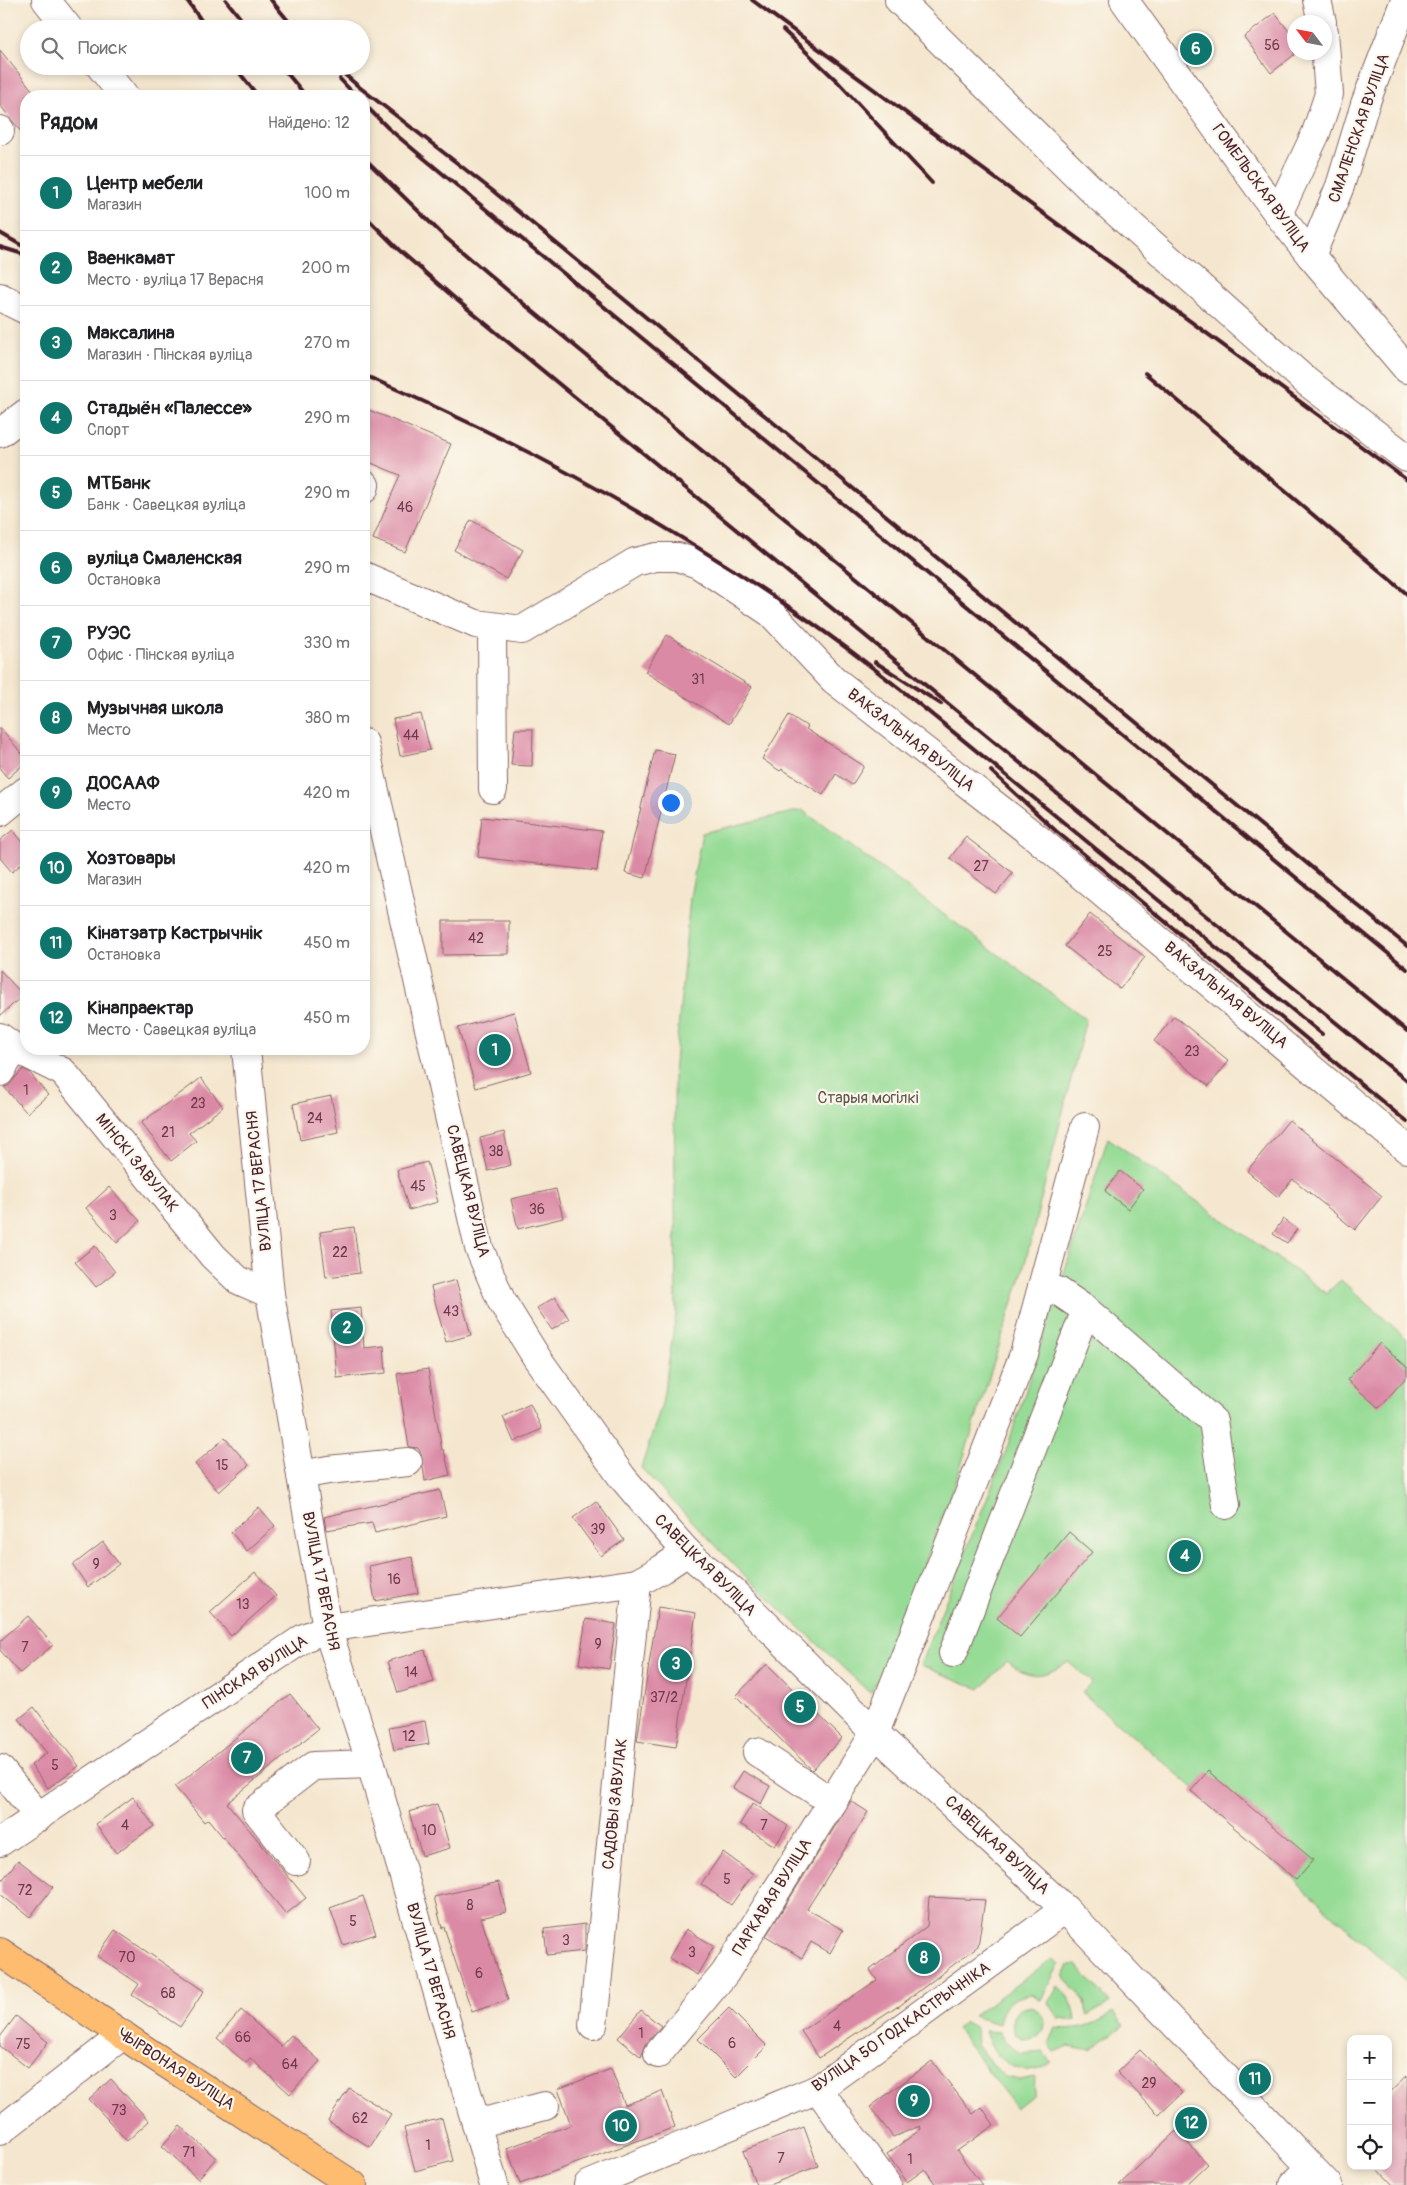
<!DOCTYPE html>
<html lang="ru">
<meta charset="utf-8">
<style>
body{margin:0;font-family:Pangolin,sans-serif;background:#f6f6f6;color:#202124}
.controls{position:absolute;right:15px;bottom:15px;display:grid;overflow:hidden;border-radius:10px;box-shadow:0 2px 8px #0003}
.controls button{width:45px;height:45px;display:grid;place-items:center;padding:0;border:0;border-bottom:1px solid #e0e0e0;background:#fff;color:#202124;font:25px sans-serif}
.compass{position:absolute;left:1287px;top:15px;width:45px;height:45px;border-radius:50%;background:#fff;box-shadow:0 2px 8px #0003;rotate:302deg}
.you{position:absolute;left:670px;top:802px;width:18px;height:18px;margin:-12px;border:4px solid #fff;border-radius:50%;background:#1a73e8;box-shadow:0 0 0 8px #1a73e833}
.badge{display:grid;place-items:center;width:32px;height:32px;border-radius:50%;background:#0f766e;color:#fff;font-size:16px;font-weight:700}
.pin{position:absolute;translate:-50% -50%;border:2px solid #fff;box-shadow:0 1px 5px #0006}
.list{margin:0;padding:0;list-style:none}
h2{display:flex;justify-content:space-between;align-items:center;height:65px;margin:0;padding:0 20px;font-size:21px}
h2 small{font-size:16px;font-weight:400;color:#757577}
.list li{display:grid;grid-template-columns:32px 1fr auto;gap:15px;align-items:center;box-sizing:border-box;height:75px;padding:0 20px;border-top:1px solid #e0e0e0}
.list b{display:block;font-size:19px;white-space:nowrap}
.list p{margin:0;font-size:16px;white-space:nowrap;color:#757577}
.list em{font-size:16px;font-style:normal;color:#757577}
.icon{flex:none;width:28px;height:28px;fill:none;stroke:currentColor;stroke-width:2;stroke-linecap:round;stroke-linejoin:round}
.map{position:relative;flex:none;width:1407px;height:2185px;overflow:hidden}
.search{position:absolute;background:#fff;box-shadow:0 2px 8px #0003;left:20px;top:20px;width:350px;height:55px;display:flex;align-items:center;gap:12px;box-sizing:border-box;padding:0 18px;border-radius:28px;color:#757577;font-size:19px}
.panel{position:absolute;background:#fff;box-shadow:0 2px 8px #0003;left:20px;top:90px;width:350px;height:965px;border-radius:20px}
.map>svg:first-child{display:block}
.green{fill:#97dc96;stroke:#707e60}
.building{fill:#db8aa6}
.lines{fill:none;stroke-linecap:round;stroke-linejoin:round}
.minor-casing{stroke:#866564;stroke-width:30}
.major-casing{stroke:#866564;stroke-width:30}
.minor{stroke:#fff;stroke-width:28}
.major{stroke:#fdbc70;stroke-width:28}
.rail{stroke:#4a1f2b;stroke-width:4}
.labels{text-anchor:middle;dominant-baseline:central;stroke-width:4.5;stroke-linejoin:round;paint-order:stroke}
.number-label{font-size:14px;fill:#6e3a4a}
.street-label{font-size:16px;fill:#4a1f2b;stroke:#fbf7ec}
.park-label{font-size:16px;fill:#61584b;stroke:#fbf7ec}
</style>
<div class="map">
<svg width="1407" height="2185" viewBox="0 0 1407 2185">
<rect width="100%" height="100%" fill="#fbf7ec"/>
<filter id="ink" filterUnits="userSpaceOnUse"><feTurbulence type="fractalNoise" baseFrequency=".02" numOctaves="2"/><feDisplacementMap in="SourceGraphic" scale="10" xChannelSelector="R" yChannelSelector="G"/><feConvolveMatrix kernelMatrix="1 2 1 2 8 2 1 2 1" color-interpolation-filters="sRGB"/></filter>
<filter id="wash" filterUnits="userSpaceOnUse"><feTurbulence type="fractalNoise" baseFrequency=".0096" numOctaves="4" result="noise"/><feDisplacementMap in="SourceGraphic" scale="20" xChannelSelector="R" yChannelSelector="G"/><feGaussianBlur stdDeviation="1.12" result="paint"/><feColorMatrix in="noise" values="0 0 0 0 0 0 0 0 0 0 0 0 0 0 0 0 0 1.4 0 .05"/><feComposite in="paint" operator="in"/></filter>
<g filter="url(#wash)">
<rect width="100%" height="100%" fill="#f5e7cf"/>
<g class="green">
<polygon points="802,810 1086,1019 1024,1267 959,1472 887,1665 870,1693 743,1574 641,1468 662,1404 676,1315 674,1074 690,897 702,833"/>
<path d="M1108,1138l218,155 15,-13 66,59v643l-218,-198 -94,-80 -13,-12 10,-10 -24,-20c-26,16 -37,18 -61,-1l-27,28 -60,-24 86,-214z"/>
<path d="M1052,1959l7,5 -18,36 -9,-6c-19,3 -30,10 -33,30l-26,-8z"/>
<polygon points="1069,1965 1076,1965 1110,2003 1087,2016 1085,2001 1064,1977"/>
<path d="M1058,1986c11,10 16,19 18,34l-17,-2 -10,-15z"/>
<circle cx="1028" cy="2023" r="16"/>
<path d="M1114,2013l10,12 -33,25 -22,-4 -14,6 -6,-8 7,-16c23,3 38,-4 58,-15z"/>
<polygon points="965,2022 976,2028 977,2045 990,2062 1005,2077 1020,2080 1035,2077 1034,2094 1016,2108 957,2029"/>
<path d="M985,2031l14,1 6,10 16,12 22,-2 8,10c-30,20 -57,0 -66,-31z"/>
</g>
<g id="blocks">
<g class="building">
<polygon points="1275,13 1294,38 1294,55 1271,73 1244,37"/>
<polygon points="0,50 37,96 26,96 26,138 0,105"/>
<polygon points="364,408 451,444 405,552 373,539 400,475 364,460"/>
<polygon points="471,520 523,550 506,579 454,550"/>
<polygon points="667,635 752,687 729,724 645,672"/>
<polygon points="421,714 430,750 400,756 393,719"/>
<polygon points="789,715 808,727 806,729 864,766 852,785 836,774 823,795 782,769 780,771 762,759"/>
<polygon points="0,727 26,759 26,762 8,778 0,769"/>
<polygon points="515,729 533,729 532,766 511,765"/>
<polygon points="655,750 675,754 645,878 625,873"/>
<polygon points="482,817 602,831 597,871 478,857"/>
<polygon points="13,830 26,846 26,860 12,872 0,858 0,840"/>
<polygon points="966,837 1013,873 996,894 950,858"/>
<polygon points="1090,914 1145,957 1120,989 1065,946"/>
<polygon points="443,921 509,921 509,954 443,955"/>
<polygon points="0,970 23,995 0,1016"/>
<polygon points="514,1012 531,1072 476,1088 458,1028"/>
<polygon points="1174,1016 1229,1061 1209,1086 1154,1041"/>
<polygon points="23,1069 29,1072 48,1095 27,1113 4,1087 8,1086"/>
<polygon points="201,1078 223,1107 189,1133 196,1141 171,1161 141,1123"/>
<polygon points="331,1096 338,1132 300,1140 293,1104"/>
<polygon points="1289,1120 1382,1196 1355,1230 1293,1179 1278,1197 1247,1171"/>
<polygon points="504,1132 511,1165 488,1171 480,1138"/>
<polygon points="427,1162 438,1202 409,1210 397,1170"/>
<polygon points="1120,1171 1143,1189 1128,1209 1105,1191"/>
<polygon points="109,1187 140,1221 117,1243 86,1208"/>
<polygon points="556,1189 563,1218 518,1229 511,1199"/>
<polygon points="1283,1219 1297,1229 1287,1243 1273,1234"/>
<polygon points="354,1227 360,1273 326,1277 320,1232"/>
<polygon points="95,1246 115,1272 96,1287 75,1262"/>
<polygon points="456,1280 471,1335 446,1342 431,1287"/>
<polygon points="555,1297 569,1319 552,1330 537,1308"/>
<polygon points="361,1308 364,1348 384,1346 386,1373 337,1378 331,1311"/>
<polygon points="1380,1343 1407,1367 1407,1376 1379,1408 1347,1380"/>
<polygon points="428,1369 442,1450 444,1450 450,1475 425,1481 421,1453 418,1448 409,1447 397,1374"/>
<polygon points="530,1404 542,1429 514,1442 503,1417"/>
<polygon points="225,1438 249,1465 219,1492 195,1464"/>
<polygon points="440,1490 446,1516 375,1533 372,1523 326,1530 324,1517"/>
<polygon points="596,1501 624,1540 601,1556 573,1518"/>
<polygon points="259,1507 275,1526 247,1551 231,1532"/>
<polygon points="1069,1532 1092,1552 1020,1637 997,1618"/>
<polygon points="103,1542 119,1564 88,1587 73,1565"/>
<polygon points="412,1557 418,1593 375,1601 369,1566"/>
<polygon points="255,1572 276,1596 231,1636 210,1612"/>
<polygon points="658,1607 696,1613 676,1747 637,1741"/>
<polygon points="28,1616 53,1645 20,1673 0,1650 0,1641"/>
<polygon points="586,1619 616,1624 609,1669 579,1664"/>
<polygon points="425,1650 434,1682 398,1693 388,1661"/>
<polygon points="767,1664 842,1738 812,1770 736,1696"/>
<polygon points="290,1694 318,1729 227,1803 306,1898 286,1914 208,1819 204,1822 175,1787"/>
<polygon points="34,1707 79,1766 48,1788 31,1765 47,1753 19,1719"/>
<polygon points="425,1721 429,1744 394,1750 389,1728"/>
<polygon points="743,1771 770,1786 761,1804 733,1788"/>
<polygon points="1208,1771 1313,1860 1296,1880 1191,1791"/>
<polygon points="133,1797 154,1826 116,1853 96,1824"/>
<polygon points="851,1801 868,1812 807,1909 843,1930 830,1953 811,1942 802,1958 766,1936"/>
<polygon points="753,1803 788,1826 775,1846 740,1824"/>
<polygon points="437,1804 450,1848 422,1856 409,1812"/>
<polygon points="723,1852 753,1874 731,1905 701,1884"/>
<polygon points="18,1860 53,1887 30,1917 0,1894 0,1883"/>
<polygon points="499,1882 506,1912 481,1918 508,2000 472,2012 444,1927 442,1928 434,1897"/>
<polygon points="363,1896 376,1934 343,1945 330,1908"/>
<polygon points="929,1897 985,1900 978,1946 898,2007 897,2006 819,2058 801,2031 877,1980 870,1970 927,1926"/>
<polygon points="585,1924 585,1951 547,1955 544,1929"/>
<polygon points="686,1929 714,1946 697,1975 669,1958"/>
<polygon points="115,1930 204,1991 180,2027 132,1995 139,1984 97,1956"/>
<polygon points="729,2008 767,2046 736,2077 698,2039"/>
<polygon points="241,2010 281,2046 291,2035 320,2061 290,2094 250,2058 246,2063 217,2038"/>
<polygon points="641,2010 661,2026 646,2044 641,2057 618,2038"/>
<polygon points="16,2016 48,2042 28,2068 0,2046 0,2037"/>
<polygon points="1140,2050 1182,2093 1159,2115 1117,2072"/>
<polygon points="932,2061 973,2114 982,2107 994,2125 957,2151 982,2185 936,2185 925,2169 907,2182 887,2154 921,2129 920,2126 893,2137 870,2107"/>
<polygon points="611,2069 625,2105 662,2091 675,2127 520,2184 507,2148 571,2125 558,2089"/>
<polygon points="1407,2076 1407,2185 1393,2185 1375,2166 1388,2166 1388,2094"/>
<polygon points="111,2079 149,2121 127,2141 89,2099"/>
<polygon points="349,2088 391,2114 370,2147 328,2121"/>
<polygon points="442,2118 453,2161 415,2171 404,2128"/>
<polygon points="180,2126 216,2158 198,2179 162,2146"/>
<polygon points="804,2127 818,2166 769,2185 756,2185 743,2151"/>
<polygon points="1176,2131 1208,2164 1186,2185 1119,2185"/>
</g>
</g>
</g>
<g filter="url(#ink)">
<use href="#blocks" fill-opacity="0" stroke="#866564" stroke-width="1"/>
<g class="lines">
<defs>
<g id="minor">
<polyline points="46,0 69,29"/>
<polyline points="899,0 1096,194 1307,382 1407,458"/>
<polyline points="1124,0 1278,214 1311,256 1407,369"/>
<polyline points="1317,0 1322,22"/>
<polyline points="100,66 124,96"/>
<polyline points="0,130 0,131"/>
<polyline points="1278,214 1316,133 1329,94 1324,32"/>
<polyline points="1311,256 1340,186 1365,104 1405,0"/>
<polyline points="0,297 26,310"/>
<polyline points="0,433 26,413"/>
<polyline points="364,489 365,485"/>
<polyline points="364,576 476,624 522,630 635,562 656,557 678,557 698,564 771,613 834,680 1037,838 1407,1149"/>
<polyline points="492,627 493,789"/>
<polyline points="364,743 479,1248 501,1300 537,1358 622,1477 662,1524 687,1552 731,1590 875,1733 1065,1909 1328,2185"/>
<polyline points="0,812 26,791"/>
<polyline points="0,1037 15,1048 63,1072 213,1256 238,1280 270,1294"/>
<polyline points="246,1049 270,1294 327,1628 371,1764 494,2185"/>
<polyline points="0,1072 15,1048"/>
<polyline points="1086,1310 1213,1421 1226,1505"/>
<polyline points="301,1475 328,1470 408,1462"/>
<polyline points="953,1653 1086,1310 1058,1291 1042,1287"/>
<polyline points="757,1752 832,1802"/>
<polyline points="0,1769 39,1817"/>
<polyline points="0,1842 304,1638 327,1628 637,1583 662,1569 687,1552"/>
<polyline points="296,1861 256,1810 313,1766 371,1764"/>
<polyline points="593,2025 637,1583"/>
<polyline points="658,2054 725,1973 875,1733 1024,1354 1085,1127"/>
<polyline points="818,2089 887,2185"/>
<polyline points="476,2124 545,2106"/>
<polyline points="0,2131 123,2035"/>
<polyline points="588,2185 818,2089 1065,1909"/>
<polyline points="1293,2185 1311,2168"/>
</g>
<polyline id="major" points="0,1952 142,2048 353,2185"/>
</defs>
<use href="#minor" class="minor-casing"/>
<use href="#major" class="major-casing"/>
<use href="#minor" class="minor"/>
<use href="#major" class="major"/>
<g class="rail">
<polyline points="187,0 207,29"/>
<polyline points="226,0 249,29"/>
<polyline points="271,0 295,29"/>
<polyline points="752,0 1407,480"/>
<polyline points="783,30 837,81 932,183"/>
<polyline points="234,66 258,96"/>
<polyline points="281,66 306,96"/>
<polyline points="335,66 358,86 493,191 1407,946"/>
<polyline points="340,79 356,96"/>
<polyline points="364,104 388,128 420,155 1407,969"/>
<polyline points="364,158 445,237 513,295 1407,1031"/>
<polyline points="364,215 399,250 458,301 1407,1081"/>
<polyline points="0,233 26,248"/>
<polyline points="0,247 26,255"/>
<polyline points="1145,373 1407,594"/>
<path d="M364,375c156,67 302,146 441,243 73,51 140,107 208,163 104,84 206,169 309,253"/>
<polyline points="875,662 941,704"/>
<polyline points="991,771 1056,831 1407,1122"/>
</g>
</g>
</g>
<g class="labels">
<g class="number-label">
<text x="1272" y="45">56</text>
<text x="405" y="507">46</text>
<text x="698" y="679">31</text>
<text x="411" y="735">44</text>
<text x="981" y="866">27</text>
<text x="476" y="938">42</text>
<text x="1105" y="951">25</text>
<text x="1192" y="1051">23</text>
<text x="26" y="1090">1</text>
<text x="198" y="1103">23</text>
<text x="315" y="1118">24</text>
<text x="168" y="1132">21</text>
<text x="496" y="1151">38</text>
<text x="418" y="1186">45</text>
<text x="537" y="1209">36</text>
<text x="113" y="1215">3</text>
<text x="340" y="1252">22</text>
<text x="451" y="1311">43</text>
<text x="222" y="1465">15</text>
<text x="598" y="1529">39</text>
<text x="96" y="1564">9</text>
<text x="394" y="1579">16</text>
<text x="243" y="1604">13</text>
<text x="598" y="1644">9</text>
<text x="25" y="1647">7</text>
<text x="411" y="1672">14</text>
<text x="664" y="1697">37/2</text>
<text x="409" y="1736">12</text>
<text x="55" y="1765">5</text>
<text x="125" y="1825">4</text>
<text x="764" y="1825">7</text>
<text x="429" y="1830">10</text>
<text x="727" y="1879">5</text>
<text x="25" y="1890">72</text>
<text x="470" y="1905">8</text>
<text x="353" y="1921">5</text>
<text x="566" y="1940">3</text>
<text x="692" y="1952">3</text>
<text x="127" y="1957">70</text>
<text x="479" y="1973">6</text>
<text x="168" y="1993">68</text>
<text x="837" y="2026">4</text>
<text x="641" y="2033">1</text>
<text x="243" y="2037">66</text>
<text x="732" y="2043">6</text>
<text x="23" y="2044">75</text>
<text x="290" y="2064">64</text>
<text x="1149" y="2083">29</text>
<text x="119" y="2110">73</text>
<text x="360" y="2118">62</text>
<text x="428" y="2145">1</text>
<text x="189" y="2152">71</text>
<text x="781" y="2158">7</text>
<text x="910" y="2159">1</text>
</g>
<g class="street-label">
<text transform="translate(1359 128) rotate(-71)">СМАЛЕНСКАЯ ВУЛІЦА</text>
<text transform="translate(1261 188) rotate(54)">ГОМЕЛЬСКАЯ ВУЛІЦА</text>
<text transform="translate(911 740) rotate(38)">ВАКЗАЛЬНАЯ ВУЛІЦА</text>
<text transform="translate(1226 995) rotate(40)">ВАКЗАЛЬНАЯ ВУЛІЦА</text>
<text transform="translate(137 1163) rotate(51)">МІНСКІ ЗАВУЛАК</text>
<text transform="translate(259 1181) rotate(-96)">ВУЛІЦА 17 ВЕРАСНЯ</text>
<text transform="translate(468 1191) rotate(76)">САВЕЦКАЯ ВУЛІЦА</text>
<text transform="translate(705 1565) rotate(45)">САВЕЦКАЯ ВУЛІЦА</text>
<text transform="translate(321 1581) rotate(79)">ВУЛІЦА 17 ВЕРАСНЯ</text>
<text transform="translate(255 1672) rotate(-33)">ПІНСКАЯ ВУЛІЦА</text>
<text transform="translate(615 1804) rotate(-84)">САДОВЫ ЗАВУЛАК</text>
<text transform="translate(997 1845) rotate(43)">САВЕЦКАЯ ВУЛІЦА</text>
<text transform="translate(772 1897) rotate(-58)">ПАРКАВАЯ ВУЛІЦА</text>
<text transform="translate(431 1971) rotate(74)">ВУЛІЦА 17 ВЕРАСНЯ</text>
<text transform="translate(901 2027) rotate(-35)">ВУЛІЦА 50 ГОД КАСТРЫЧНІКА</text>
<text transform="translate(176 2069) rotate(33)">ЧЫРВОНАЯ ВУЛІЦА</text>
</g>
<g class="park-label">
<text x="868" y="1098">Старыя могілкі</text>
</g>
</g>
</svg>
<div class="controls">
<button>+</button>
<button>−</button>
<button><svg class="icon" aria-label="locate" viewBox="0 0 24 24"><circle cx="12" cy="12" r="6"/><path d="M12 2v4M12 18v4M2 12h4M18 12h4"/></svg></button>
</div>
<svg class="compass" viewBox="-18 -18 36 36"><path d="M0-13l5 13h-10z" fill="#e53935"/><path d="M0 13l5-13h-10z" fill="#757577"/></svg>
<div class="you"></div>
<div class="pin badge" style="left:495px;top:1050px">1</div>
<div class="pin badge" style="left:347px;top:1328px">2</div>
<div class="pin badge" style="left:676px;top:1664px">3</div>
<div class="pin badge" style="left:1185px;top:1556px">4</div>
<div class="pin badge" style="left:800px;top:1707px">5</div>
<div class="pin badge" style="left:1196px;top:49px">6</div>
<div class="pin badge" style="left:247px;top:1758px">7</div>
<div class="pin badge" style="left:924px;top:1958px">8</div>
<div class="pin badge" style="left:914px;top:2101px">9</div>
<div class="pin badge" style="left:621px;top:2126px">10</div>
<div class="pin badge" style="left:1255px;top:2079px">11</div>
<div class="pin badge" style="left:1191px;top:2123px">12</div>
<div class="search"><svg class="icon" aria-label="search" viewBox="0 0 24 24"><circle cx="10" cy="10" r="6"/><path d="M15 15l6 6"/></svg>Поиск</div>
<section class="panel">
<h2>Рядом<small>Найдено: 12</small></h2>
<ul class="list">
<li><span class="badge">1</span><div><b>Центр мебели</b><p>Магазин</p></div><em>100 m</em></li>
<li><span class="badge">2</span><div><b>Ваенкамат</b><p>Место · вуліца 17 Верасня</p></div><em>200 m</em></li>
<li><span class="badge">3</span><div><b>Максалина</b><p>Магазин · Пінская вуліца</p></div><em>270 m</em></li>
<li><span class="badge">4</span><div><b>Стадыён «Палессе»</b><p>Спорт</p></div><em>290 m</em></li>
<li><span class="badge">5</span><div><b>МТБанк</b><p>Банк · Савецкая вуліца</p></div><em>290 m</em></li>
<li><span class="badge">6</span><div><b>вуліца Смаленская</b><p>Остановка</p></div><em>290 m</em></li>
<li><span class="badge">7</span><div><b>РУЭС</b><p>Офис · Пінская вуліца</p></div><em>330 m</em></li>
<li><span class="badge">8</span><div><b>Музычная школа</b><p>Место</p></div><em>380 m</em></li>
<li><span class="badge">9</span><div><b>ДОСААФ</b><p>Место</p></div><em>420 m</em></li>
<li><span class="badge">10</span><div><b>Хозтовары</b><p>Магазин</p></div><em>420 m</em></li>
<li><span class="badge">11</span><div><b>Кінатэатр Кастрычнік</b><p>Остановка</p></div><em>450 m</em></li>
<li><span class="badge">12</span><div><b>Кінапраектар</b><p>Место · Савецкая вуліца</p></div><em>450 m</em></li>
</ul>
</section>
</div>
